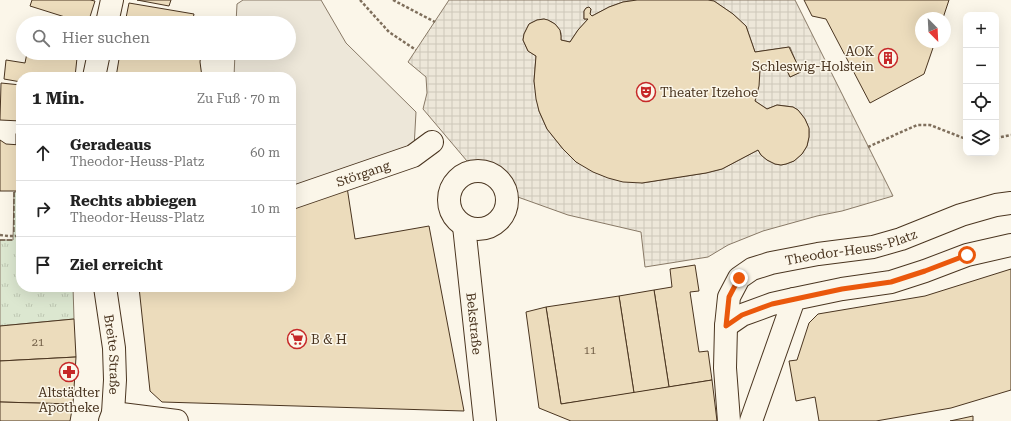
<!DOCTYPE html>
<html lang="de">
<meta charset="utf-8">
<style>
body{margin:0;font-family:"Roboto Serif",serif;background:#f2f2f2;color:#222}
.controls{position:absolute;right:12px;top:12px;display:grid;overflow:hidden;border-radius:8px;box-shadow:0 4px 16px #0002}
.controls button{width:36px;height:36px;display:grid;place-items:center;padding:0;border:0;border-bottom:1px solid #e0e0e0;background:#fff;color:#222;font:20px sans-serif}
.compass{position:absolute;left:915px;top:12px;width:36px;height:36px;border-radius:50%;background:#fff;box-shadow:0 4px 16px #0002;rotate:156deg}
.stop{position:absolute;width:12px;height:12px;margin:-9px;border:3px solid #ea580c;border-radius:50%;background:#fff}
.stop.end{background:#ea580c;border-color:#fff;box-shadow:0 1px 4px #0008}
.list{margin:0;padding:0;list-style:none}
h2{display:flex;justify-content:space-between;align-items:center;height:52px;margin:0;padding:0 16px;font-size:17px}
h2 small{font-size:13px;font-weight:400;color:#767676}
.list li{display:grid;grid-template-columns:26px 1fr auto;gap:12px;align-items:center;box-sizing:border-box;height:56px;padding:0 16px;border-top:1px solid #e0e0e0}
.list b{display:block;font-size:15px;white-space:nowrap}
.list p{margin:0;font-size:13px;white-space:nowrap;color:#767676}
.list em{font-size:13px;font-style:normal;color:#767676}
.icon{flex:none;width:22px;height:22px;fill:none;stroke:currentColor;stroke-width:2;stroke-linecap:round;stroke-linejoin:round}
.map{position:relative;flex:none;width:1011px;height:421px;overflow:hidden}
.search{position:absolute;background:#fff;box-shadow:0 4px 16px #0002;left:16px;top:16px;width:280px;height:44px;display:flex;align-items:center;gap:10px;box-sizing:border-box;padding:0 14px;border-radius:22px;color:#767676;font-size:15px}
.panel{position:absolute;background:#fff;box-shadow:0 4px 16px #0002;left:16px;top:72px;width:280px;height:220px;border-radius:16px}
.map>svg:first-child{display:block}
.grass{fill:url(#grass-tufts);stroke:#887966}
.parking{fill:#ede7d9;stroke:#887966}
.plaza{fill:url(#plaza-grid);stroke:#887966}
.building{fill:#ecdcbc;stroke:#4a3520}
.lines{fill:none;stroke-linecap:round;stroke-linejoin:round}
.minor-casing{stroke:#4a3520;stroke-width:24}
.path{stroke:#7f6f5c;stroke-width:2.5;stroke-dasharray:3 2;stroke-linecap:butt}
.minor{stroke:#fbf6e9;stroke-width:22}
.fence{stroke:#4a3520;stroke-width:1;stroke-dasharray:5 2;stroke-linecap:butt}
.route{stroke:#ea580c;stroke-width:5}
.labels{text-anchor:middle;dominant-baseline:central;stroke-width:3;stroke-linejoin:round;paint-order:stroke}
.number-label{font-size:11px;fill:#725f47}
.poi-label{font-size:13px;fill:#4a3520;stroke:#fbf6e9;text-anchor:start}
.street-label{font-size:13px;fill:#4a3520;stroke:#fbf6e9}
</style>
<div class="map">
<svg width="1011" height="421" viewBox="0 0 1011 421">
<defs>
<pattern id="grass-tufts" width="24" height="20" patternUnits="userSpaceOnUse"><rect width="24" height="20" fill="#dce7d0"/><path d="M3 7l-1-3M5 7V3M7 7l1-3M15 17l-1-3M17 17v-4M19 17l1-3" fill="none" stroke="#bec7b2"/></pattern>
<pattern id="plaza-grid" width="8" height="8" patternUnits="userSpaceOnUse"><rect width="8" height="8" fill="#ede7d9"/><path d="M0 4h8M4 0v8" fill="none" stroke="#cdc7ba"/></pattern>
</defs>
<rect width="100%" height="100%" fill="#fbf6e9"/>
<polygon class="grass" points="14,192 21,192 21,287 73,287 74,319 0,326 0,240 13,240"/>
<polygon class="parking" points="243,0 321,0 346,43 416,112 414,148 291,194 291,77 234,77 235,53 289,53 289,23 236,23 237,4"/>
<polygon class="plaza" points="449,0 637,0 623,2 609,7 592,16 590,14 591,9 589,8 586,8 584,11 584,19 588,19 578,30 570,42 561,40 561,33 557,26 552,22 544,19 537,20 529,24 524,34 523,40 528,51 536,56 534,81 539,111 547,129 563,149 576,162 642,183 706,173 722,169 758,150 761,155 767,160 775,164 781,165 786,164 794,161 802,154 807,146 809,137 809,129 805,119 802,115 798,110 793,107 777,105 767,109 755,101 760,70 785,66 790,77 800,72 790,47 755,52 746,26 733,14 714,1 708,0 795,0 893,196 842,211 817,216 763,231 728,245 708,257 645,267 641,232 568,215 515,196 498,166 467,161 423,109 427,93 426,77 408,62"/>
<g class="building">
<polygon points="32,0 90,0 95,1 88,23 84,23 30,6"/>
<polygon points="137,0 171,0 169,6"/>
<polygon points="637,0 708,0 714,1 733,14 746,26 755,52 789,47 801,72 790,77 785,66 760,70 759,86 755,101 767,109 777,105 793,107 798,110 802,115 805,119 809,128 809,137 807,146 802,154 794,161 786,164 781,165 775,164 767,160 761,155 758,150 722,169 706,173 642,183 623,182 608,178 593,172 576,162 563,149 547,129 539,111 536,99 534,81 536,56 528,51 523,40 524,34 529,24 537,20 544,19 548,20 555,24 560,30 561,36 561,40 570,42 578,30 588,19 584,19 584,11 586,8 589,7 591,9 590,14 592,16 609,7 623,2"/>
<polygon points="804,0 949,0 943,18 921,18 921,42 935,42 924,74 870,103 826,19 812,16"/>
<polygon points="129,3 194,14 192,23 125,23"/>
<polygon points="27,53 35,53 77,58 75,77 21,77 21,82 4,79 6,60 25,63"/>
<polygon points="120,53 201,53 200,62 202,77 116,77"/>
<polygon points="1,83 21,85 21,121 0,120"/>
<rect x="16" y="134" width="5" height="11"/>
<polygon points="0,140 6,144 21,145 21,191 0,191"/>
<polygon points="347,187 355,239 429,226 464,411 162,402 150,391 139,287 291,287 291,214 293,213 292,206"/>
<polygon points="695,265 699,291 690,292 699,352 708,351 712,380 669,387 654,290 672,287 670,269"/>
<polygon points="1011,269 1011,390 951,408 876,421 819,421 815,397 796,401 789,361 797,360 809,323 818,314 925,296"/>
<polygon points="654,290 669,387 634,393 619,296"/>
<polygon points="619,296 634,393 561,404 546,307"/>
<polygon points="546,307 561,404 712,380 717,421 571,421 539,408 526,312"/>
<polygon points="74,319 76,357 0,361 0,326"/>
<polygon points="76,357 73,404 0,402 0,361"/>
<polygon points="0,402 73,404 70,421 0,421"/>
<polygon points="973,416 973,421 950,421"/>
</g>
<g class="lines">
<defs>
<g id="minor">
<polyline points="107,23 112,0"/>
<polyline points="94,77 99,53"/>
<circle cx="478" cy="200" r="29"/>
<path id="s1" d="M291,198l122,-42 19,-14"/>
<path id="s2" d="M464,226l21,195"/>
<path id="s3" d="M105,287l9,61 1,32 -2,33 -3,8"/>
<polyline points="726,326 742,315 772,304 794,299"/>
<polyline points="113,413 177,421"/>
<path id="s4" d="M729,421l-4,-53 1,-42 3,-29 10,-19 13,-9 19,-6 47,-9 55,-7 28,-8 60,-24 35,-10 15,-2"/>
<polyline points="751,421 794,299 842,289 891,282 925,271 967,255 1011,245"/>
</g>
</defs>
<use href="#minor" class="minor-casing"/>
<g class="path">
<polyline points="360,0 389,32 416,50"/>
<polyline points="393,0 435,22"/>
<polyline points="996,138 1011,135"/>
<polyline points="868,147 917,125 930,125 966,139"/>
<polyline points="464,174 467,161"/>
<polyline points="0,235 8,236 21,236"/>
</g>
<use href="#minor" class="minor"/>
<g class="fence">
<polyline points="14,232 14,192"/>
<polyline points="0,240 14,240"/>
</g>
</g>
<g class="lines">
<polyline class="route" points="739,278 729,297 726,326 742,315 772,304 842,289 891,282 925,271 967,255"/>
</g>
<defs>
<symbol id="building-ring" viewBox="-11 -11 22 22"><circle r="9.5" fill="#fbf6e9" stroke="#c62828" stroke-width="1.5"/><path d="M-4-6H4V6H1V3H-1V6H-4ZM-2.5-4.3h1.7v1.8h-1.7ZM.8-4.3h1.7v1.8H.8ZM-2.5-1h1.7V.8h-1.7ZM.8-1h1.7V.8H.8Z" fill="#c62828"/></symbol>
<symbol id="theatre-ring" viewBox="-11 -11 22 22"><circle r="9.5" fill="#fbf6e9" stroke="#c62828" stroke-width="1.5"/><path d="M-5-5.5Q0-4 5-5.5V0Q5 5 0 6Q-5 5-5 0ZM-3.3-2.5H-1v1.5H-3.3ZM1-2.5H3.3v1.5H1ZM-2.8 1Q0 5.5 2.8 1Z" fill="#c62828"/></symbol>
<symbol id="supermarket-ring" viewBox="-11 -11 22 22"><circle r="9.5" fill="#fbf6e9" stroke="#c62828" stroke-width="1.5"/><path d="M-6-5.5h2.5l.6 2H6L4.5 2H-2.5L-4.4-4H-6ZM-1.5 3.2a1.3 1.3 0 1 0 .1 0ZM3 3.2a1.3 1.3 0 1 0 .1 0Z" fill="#c62828"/></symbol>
<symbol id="pharmacy-ring" viewBox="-11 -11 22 22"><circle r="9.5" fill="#fbf6e9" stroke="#c62828" stroke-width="1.5"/><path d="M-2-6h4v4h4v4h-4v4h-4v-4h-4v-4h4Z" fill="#c62828"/></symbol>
</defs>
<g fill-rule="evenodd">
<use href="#building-ring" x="877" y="47" width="22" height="22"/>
<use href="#theatre-ring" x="635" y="81" width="22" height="22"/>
<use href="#supermarket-ring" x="286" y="328" width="22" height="22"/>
<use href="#pharmacy-ring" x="58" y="361" width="22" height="22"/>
</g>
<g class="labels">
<g class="number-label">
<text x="38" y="342">21</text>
<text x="590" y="350">11</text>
</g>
<g class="poi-label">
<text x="874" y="51" text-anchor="end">AOK<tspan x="874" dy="15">Schleswig-Holstein</tspan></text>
<text x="660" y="92">Theater Itzehoe</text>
<text x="311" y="339">B &amp; H</text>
<text x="69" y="392" text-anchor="middle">Altstädter<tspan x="69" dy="15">Apotheke</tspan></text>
</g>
<g class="street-label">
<text stroke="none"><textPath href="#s1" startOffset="76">Störgang</textPath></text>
<text stroke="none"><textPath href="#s4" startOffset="263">Theodor-Heuss-Platz</textPath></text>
<text stroke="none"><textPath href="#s2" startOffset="98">Bekstraße</textPath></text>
<text stroke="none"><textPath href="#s3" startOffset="68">Breite Straße</textPath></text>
</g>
</g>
</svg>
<div class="controls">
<button>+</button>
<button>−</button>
<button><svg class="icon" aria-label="locate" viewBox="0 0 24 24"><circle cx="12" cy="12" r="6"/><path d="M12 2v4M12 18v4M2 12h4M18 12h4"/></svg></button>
<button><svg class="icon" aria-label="layers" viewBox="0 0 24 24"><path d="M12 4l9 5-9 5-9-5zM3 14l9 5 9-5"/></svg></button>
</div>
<svg class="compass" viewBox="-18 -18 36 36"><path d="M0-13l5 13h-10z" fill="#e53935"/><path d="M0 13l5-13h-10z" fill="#767676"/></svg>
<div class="stop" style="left:967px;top:255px"></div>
<div class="stop end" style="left:739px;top:278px"></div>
<div class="search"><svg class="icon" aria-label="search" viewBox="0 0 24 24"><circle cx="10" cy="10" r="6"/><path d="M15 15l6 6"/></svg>Hier suchen</div>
<section class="panel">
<h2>1 Min.<small>Zu Fuß · 70 m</small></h2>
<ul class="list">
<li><svg class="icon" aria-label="ahead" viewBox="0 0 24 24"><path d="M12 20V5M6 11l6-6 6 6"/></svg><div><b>Geradeaus</b><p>Theodor-Heuss-Platz</p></div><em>60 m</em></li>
<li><svg class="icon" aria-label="right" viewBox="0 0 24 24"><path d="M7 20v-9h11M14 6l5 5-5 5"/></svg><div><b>Rechts abbiegen</b><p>Theodor-Heuss-Platz</p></div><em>10 m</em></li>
<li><svg class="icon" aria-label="arrive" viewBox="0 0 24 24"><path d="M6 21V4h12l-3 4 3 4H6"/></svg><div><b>Ziel erreicht</b></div></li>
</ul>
</section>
</div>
